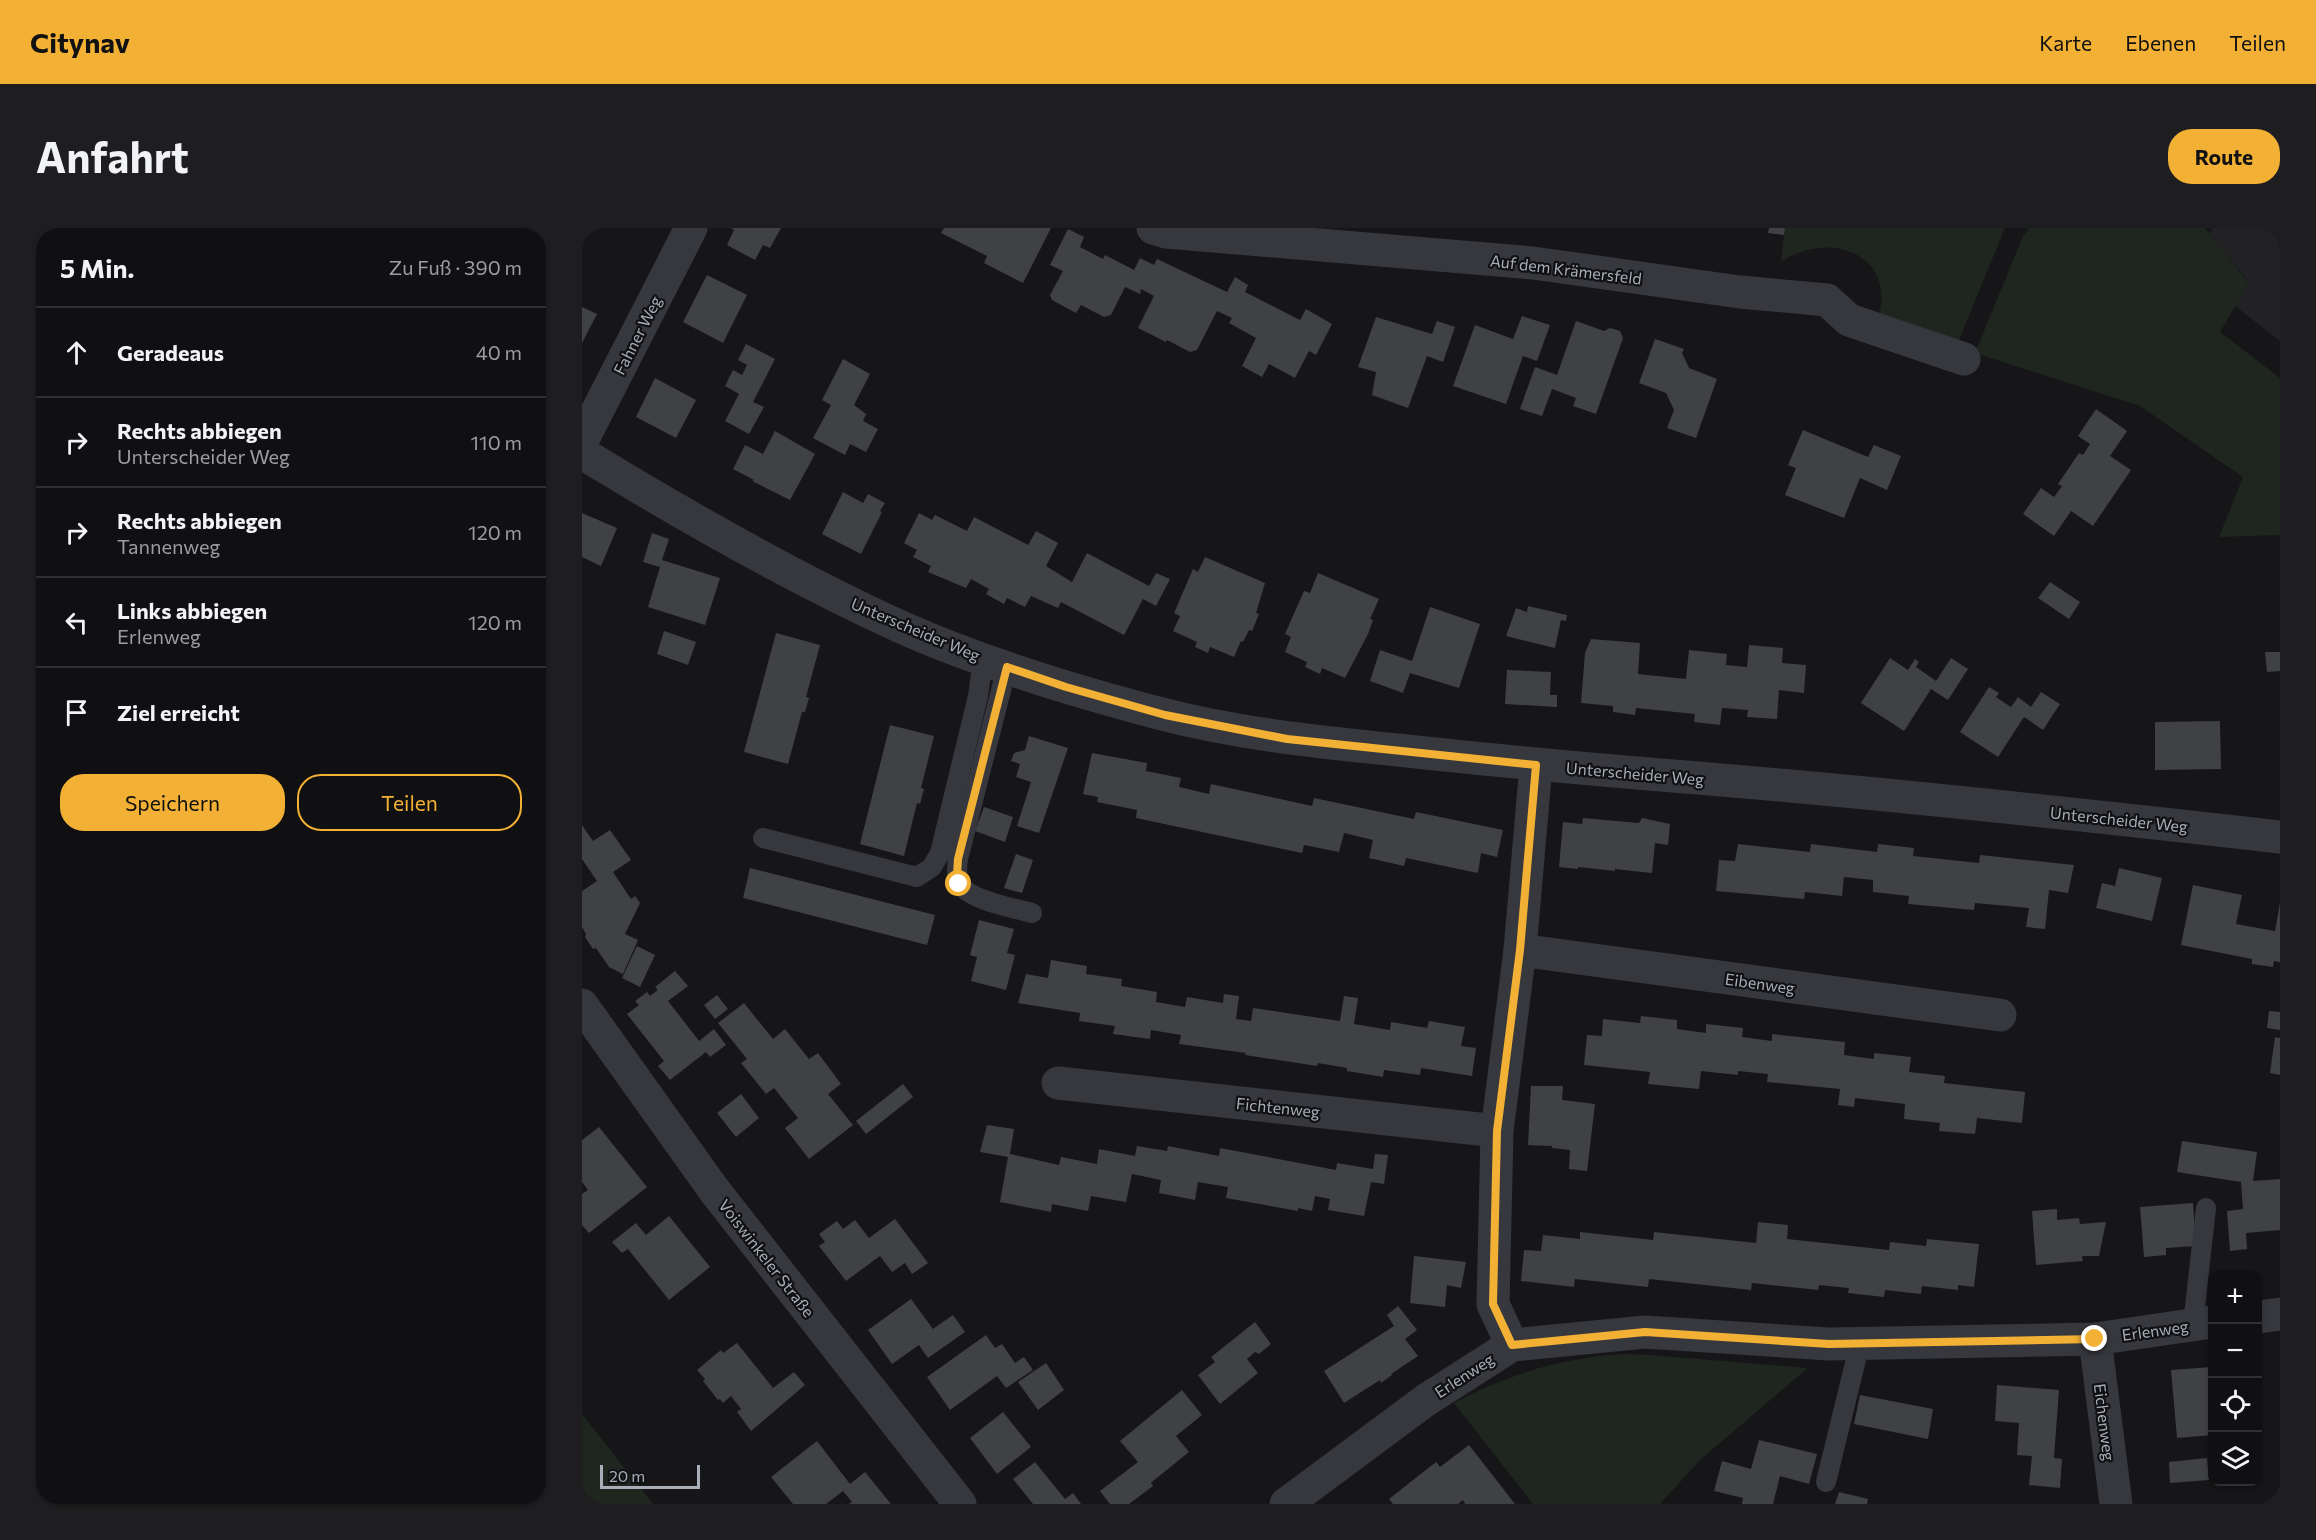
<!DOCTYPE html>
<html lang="de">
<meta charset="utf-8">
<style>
body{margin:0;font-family:Commissioner,sans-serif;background:#1e1e20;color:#f1f3f6}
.controls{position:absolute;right:18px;bottom:18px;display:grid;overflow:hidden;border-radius:12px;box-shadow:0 2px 4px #0004}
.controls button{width:54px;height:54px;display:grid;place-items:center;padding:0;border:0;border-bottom:2px solid #303032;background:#101012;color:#f1f3f6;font:30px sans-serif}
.scale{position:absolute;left:18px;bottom:15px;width:100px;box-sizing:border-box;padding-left:6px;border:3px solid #a8adb8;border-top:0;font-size:16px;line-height:21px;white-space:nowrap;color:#a8adb8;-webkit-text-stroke:4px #111113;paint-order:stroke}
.stop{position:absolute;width:18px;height:18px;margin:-14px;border:4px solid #f2b134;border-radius:50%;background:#fff}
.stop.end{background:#f2b134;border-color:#fff;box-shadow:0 2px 6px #0008}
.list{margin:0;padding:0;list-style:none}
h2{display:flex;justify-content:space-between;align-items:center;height:78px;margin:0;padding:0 24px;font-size:26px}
h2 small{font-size:20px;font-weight:400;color:#9c9d9f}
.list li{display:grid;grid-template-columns:39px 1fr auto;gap:18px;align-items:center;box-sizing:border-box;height:90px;padding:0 24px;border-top:2px solid #303032}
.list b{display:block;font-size:22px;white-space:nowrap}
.list p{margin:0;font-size:20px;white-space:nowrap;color:#9c9d9f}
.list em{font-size:20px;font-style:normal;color:#9c9d9f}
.actions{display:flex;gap:12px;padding:18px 24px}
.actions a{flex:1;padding:14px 0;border:2px solid #f2b134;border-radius:24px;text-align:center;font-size:21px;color:#f2b134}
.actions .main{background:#f2b134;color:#111}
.icon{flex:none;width:33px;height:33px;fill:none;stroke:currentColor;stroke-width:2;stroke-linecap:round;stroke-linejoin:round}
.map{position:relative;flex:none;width:1698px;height:1276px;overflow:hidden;border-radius:24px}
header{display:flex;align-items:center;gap:36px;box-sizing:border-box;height:84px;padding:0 30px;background:#f2b134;color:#111}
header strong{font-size:28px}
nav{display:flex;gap:33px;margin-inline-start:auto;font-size:21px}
.intro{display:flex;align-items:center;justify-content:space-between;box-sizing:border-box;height:144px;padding:0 36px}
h1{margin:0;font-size:42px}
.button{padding:15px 27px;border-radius:24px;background:#f2b134;color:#111;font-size:21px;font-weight:700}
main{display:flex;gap:36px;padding:0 36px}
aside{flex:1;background:#101012;border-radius:24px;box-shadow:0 2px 4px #0004}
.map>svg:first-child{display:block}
.built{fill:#222225}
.green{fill:#1e261f}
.building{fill:#404145}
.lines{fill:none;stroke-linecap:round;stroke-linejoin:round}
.service{stroke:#37383d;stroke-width:20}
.minor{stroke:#37383d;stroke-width:33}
.route{stroke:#f2b134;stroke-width:8}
.labels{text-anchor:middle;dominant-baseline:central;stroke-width:4.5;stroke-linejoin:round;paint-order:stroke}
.street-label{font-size:16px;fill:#a8adb8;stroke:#111113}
</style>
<header>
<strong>Citynav</strong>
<nav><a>Karte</a><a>Ebenen</a><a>Teilen</a></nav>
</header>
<div class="intro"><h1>Anfahrt</h1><a class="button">Route</a></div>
<main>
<aside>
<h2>5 Min.<small>Zu Fuß · 390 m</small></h2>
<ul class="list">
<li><svg class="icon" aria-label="ahead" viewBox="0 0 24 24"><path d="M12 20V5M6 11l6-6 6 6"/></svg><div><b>Geradeaus</b></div><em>40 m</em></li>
<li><svg class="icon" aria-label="right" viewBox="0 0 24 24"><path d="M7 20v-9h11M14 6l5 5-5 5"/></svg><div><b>Rechts abbiegen</b><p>Unterscheider Weg</p></div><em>110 m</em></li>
<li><svg class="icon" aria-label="right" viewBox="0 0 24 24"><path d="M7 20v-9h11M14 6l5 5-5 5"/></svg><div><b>Rechts abbiegen</b><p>Tannenweg</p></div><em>120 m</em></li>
<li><svg class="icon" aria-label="left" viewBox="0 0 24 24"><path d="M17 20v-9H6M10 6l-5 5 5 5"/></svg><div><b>Links abbiegen</b><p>Erlenweg</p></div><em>120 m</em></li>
<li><svg class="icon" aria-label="arrive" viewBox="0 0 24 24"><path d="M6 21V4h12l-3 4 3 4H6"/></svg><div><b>Ziel erreicht</b></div></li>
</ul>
<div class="actions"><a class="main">Speichern</a><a>Teilen</a></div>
</aside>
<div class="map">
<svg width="1698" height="1276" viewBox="0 0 1698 1276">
<rect width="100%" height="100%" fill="#161618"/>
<polygon class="built" points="1631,0 1698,0 1698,113 1653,78 1667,54 1627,5"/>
<g class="green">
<path d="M1203,0h220l-49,119 -79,-26c23,-65 -47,-93 -96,-59z"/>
<polygon points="1447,0 1623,0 1667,55 1638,104 1698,150 1698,307 1637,309 1661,249 1558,178 1393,125 1441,8"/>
<path d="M1041,1126l27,1 158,13 -107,91 -41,45h-127l-79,-101c54,-29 108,-45 169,-49z"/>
<polygon points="0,1186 71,1276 0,1276"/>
</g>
<g class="building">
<polygon points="149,0 199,0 188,20 181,17 173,32 145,17 152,2"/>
<polygon points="362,0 469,0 441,55 402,35 405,28 359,5"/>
<polygon points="1187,0 1203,0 1202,7 1186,5"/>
<polygon points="486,1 502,9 498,19 521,31 523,27 552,42 558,30 572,37 575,31 645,64 653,49 666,57 663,64 718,92 724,81 750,96 734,127 727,123 713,150 687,136 680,149 660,138 674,110 647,95 650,90 635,83 615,122 608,124 585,112 584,114 556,100 572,68 559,61 558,66 543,59 529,87 522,89 499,77 494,85 470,72 468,67 481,43 468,37"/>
<polygon points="125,47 165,67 141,115 101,94"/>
<polygon points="0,79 15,86 0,115"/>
<polygon points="940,88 968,97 955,133 941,128 924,176 871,158 893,97 931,111"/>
<polygon points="794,89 850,106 855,93 873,99 861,134 845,128 826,180 790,167 794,144 776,139"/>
<polygon points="994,93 1022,103 1028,100 1038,103 1041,110 1014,186 991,178 994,170 970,161 960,188 938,181 953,139 975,147"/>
<polygon points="1073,111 1102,121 1100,125 1107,140 1135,151 1114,210 1085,200 1092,182 1084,165 1057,155"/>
<polygon points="164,116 193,131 171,174 182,179 167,206 143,193 157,166 143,158 151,142 160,147 165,137 156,132"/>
<polygon points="261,131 288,146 272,177 284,186 281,193 296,201 284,224 268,216 263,227 231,210 249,177 240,172"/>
<polygon points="73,150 114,172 94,210 54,189"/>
<polygon points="1514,181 1545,203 1528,228 1549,242 1511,298 1489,283 1472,308 1441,286 1459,260 1472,269 1480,258 1476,256 1497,225 1501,227 1508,216 1496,208"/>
<polygon points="1221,202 1286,229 1292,217 1319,228 1305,262 1278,250 1262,290 1203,267 1214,240 1206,237"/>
<polygon points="193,203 233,226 208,272 170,253 172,252 151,241 163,217 181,226"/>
<polygon points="261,264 281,275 286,266 303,275 298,283 300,284 279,326 240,306"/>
<polygon points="0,285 35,300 19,338 0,329"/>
<polygon points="337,285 350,292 353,287 385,303 392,289 446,317 454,303 476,315 464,338 490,354 505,325 567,358 574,345 588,351 574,378 561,371 542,407 479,374 476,380 449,368 443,379 425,370 422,376 404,366 407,361 389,351 384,360 346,344 349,338 331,329 335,322 322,315"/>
<polygon points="70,305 87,311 80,332 138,350 123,397 66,379 78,339 61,334"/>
<polygon points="623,329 683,355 674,385 677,386 670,403 667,402 661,414 659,413 652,429 628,419 626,425 613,419 615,414 591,403 598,388 592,385 611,341 616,344"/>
<polygon points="736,345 797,371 788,391 791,392 786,406 763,450 740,440 738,446 723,439 725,434 703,424 709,409 703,406 722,363 728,365"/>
<polygon points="1468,354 1498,374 1487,391 1456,370"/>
<polygon points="946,378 985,387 984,393 979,392 973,420 924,408 934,380 945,384"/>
<polygon points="848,379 898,396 877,460 828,445 821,465 788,453 798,422 830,433"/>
<polygon points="82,403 114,414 106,437 75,426"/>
<polygon points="194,405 238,417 224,469 227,470 223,484 220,484 206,536 162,524"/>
<polygon points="1009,411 1058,415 1056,446 1104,451 1107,422 1145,426 1144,437 1165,439 1167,417 1201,420 1200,435 1224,437 1222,465 1197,462 1195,491 1165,489 1166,482 1140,480 1138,497 1112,494 1113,486 1054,480 1053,487 1031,484 1031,478 999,475 1003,425"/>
<polygon points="1683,424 1698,424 1698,443 1685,444"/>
<polygon points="1308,430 1326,442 1333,431 1337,434 1334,439 1354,453 1369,430 1386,441 1366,472 1349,461 1322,503 1279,475"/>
<polygon points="925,442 969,444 968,467 975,467 975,479 923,476"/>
<polygon points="1407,459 1417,465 1414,469 1429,479 1436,469 1449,479 1459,464 1478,476 1461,502 1442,489 1416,529 1378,504"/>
<polygon points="1638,493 1639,541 1573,542 1573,494"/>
<polygon points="308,497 352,508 339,560 342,561 338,576 335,575 322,628 278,616"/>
<polygon points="447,508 486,520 457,605 435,598 449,554 434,549 438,536 429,533 432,525 443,522"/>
<polygon points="510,525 565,535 564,543 599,550 597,559 627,566 629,556 730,578 732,570 832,591 834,584 921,602 915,629 899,625 896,645 824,630 822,638 787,630 791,612 762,605 757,624 722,617 720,625 554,590 555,582 515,574 516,569 501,566"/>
<polygon points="402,579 431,589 423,614 393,603"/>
<polygon points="1001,590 1057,595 1060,590 1088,596 1086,617 1073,615 1070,645 1033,641 1033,643 996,639 996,641 977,639 981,594 1000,596"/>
<polygon points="0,597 11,613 28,602 49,632 31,644 49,671 53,668 58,675 43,706 56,712 41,746 27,739 14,720 11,721 3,709 4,706 0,699 0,663 15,653 0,631"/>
<polygon points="1156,616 1228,624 1229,616 1295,624 1296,616 1332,620 1331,628 1397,635 1398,627 1492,637 1486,665 1467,662 1463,701 1444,699 1447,680 1393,675 1392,682 1326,676 1327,668 1291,664 1291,652 1262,649 1260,668 1223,664 1222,671 1134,663 1137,632 1153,633"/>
<polygon points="434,626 451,632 440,665 422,660"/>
<polygon points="168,640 353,687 345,717 161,670"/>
<polygon points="1537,640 1580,650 1570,693 1514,680 1520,655 1533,658"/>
<polygon points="1611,657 1660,667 1654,696 1693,703 1698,675 1698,734 1692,733 1691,739 1670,736 1670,731 1599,717"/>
<polygon points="397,692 432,701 425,725 433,727 424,762 389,753 395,729 388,727"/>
<polygon points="55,718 73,727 58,759 40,750"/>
<polygon points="469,732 505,738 504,746 540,751 539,758 575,764 574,774 603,779 605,769 641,775 642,766 657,768 654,791 669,793 671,780 758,793 762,768 776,770 772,796 808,802 809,794 845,800 847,793 883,799 879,818 894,820 890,848 839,840 838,847 802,842 801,849 765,843 765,840 736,835 735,838 663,827 664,825 597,816 599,807 569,802 568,811 531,806 533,798 497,793 498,785 436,775 444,746 466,750"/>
<polygon points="93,743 106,758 86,773 117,813 132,801 144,817 128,829 124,824 88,852 76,838 82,833 45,786 57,777 53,773 65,764 68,768 76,762 73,759"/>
<polygon points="135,767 146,781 133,791 122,777"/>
<polygon points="162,775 191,811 203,801 227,831 236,825 259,856 246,866 271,897 227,931 203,900 216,890 192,860 184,866 159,835 165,831 136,795"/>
<polygon points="1687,783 1698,784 1698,802 1685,800"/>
<polygon points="1059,788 1095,792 1095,801 1124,805 1124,796 1161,800 1160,809 1190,813 1190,806 1263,814 1262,827 1292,831 1292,825 1329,829 1327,844 1363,848 1362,855 1443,864 1440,895 1395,890 1393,906 1357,903 1358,895 1322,891 1323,876 1273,870 1272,879 1256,877 1258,861 1185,854 1186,846 1156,843 1156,847 1119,843 1117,861 1066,856 1068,844 1002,837 1005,807 1020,808 1021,791 1058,795"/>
<polygon points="1693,809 1698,810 1698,847 1688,845"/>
<polygon points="321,856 331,869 284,906 274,893"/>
<polygon points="949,858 981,858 980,872 1013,876 1005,943 987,941 988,922 970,920 970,918 946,917"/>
<polygon points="159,866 177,890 154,909 135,885"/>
<polygon points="405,897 432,901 428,926 477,937 479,929 515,936 517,921 553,928 555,918 585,923 586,918 637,928 638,920 754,942 755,935 791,941 793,926 806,927 802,956 789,954 782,988 746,982 748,971 733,968 730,983 716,980 716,983 644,970 646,959 616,954 613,972 577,965 579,952 550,946 544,974 509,968 506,983 470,976 469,984 418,974 426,929 398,924"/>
<polygon points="17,899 65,959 7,1005 0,997 0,966 6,962 0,954 0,912"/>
<polygon points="1600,913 1675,924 1671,953 1698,951 1698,1002 1664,1005 1665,1021 1648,1023 1645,983 1661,981 1659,954 1595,944"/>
<polygon points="1611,975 1614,1018 1584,1020 1584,1027 1562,1029 1558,979"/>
<polygon points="1475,981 1475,992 1497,990 1498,996 1524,994 1517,1028 1500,1028 1501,1033 1454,1037 1450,983"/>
<polygon points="87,988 128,1039 87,1072 46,1021 40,1025 30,1014 54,995 64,1007"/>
<polygon points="313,991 346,1035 330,1046 323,1035 310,1044 298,1028 264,1053 237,1018 243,1014 237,1006 255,993 261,1001 273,992 287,1010"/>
<polygon points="1176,994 1206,997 1205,1011 1307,1022 1308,1014 1344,1018 1345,1011 1397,1016 1392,1059 1376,1057 1376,1062 1340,1058 1339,1066 1303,1062 1302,1069 1266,1065 1267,1060 1237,1057 1236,1062 1170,1055 1169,1062 1067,1051 1066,1059 993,1051 992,1059 939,1053 942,1022 959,1023 961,1007 998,1011 998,1004 1071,1012 1072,1004 1174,1015"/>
<polygon points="832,1028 884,1034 879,1060 865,1057 863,1079 828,1075"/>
<polygon points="329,1071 351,1101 371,1087 383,1104 346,1130 337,1117 310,1136 286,1102"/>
<polygon points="816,1078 835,1102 823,1111 836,1128 809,1146 810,1147 799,1155 798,1152 762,1175 742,1143 812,1098 805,1087"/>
<polygon points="673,1094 689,1116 677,1126 673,1124 665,1131 676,1145 638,1176 616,1147 633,1134 629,1129"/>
<polygon points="404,1107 413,1120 420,1116 433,1135 442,1129 451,1142 424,1160 415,1148 368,1182 345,1149"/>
<polygon points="155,1115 191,1160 212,1144 223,1157 169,1203 155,1184 159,1181 149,1168 141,1175 138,1171 136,1172 121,1153 123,1151 115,1142 139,1122 141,1125"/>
<polygon points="464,1135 482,1162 456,1182 436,1154"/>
<polygon points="1630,1139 1630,1175 1628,1175 1630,1207 1595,1210 1589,1142"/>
<polygon points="1415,1157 1477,1162 1472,1230 1480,1231 1478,1260 1447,1257 1450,1228 1435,1227 1437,1195 1413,1193"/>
<polygon points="600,1162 620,1187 594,1208 607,1224 571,1253 569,1255 571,1258 547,1276 528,1276 518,1263 556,1234 538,1213"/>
<polygon points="1278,1167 1351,1181 1346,1211 1272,1196"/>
<polygon points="421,1184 449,1219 415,1246 388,1210"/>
<polygon points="1177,1212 1235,1226 1227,1256 1198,1248 1191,1276 1160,1276 1161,1270 1132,1263 1140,1233 1169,1241"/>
<polygon points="235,1213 268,1256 283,1244 309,1276 267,1276 270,1274 261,1263 244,1276 211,1276 189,1249"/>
<polygon points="887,1217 933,1276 883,1276 881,1272 876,1276 811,1276 807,1271 854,1234 858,1239"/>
<polygon points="1625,1230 1627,1252 1588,1255 1587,1234"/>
<polygon points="453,1234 483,1271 491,1265 499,1276 451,1276 431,1251"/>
<polygon points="1257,1264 1286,1271 1285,1276 1253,1276"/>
</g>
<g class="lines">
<g class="service">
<path d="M425,439l-49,192c-1,7 -2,16 1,23 7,18 55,26 73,31"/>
<polyline points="181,610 335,649 350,639 358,625 396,468 401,431"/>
<polyline points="1611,1097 1624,980"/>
<polyline points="1244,1254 1278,1115"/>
</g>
<g class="minor">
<polyline points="571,0 584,4 951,35 1158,64 1245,72 1267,92 1382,131"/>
<polyline points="0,213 109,0"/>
<path d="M0,225c103,63 209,124 319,174 83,37 173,64 261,87 77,20 157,28 236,36 100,11 200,20 300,28 194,16 388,37 582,59"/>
<polyline points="938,722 1418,787"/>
<polyline points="0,777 132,962 378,1276"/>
<polyline points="476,855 915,903"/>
<polyline points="1676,1089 1698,1086"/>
<polyline points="1513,1111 1534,1276"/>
<polyline points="930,1117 911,1076 915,903 938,722 954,537"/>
<polyline points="704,1276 844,1172 930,1117 1063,1104 1247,1116 1513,1111 1630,1094"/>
</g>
</g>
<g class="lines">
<polyline class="route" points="377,656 375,647 376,631 425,439 484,459 583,487 705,511 954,537 938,722 915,903 911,1076 930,1117 1063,1104 1247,1116 1513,1111"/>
</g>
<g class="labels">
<g class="street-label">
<text transform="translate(984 41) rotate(7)">Auf dem Krämersfeld</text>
<text transform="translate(55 107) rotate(-63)">Fahner Weg</text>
<text transform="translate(334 401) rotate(23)">Unterscheider Weg</text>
<text transform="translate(1053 545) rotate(5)">Unterscheider Weg</text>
<text transform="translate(1537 591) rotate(6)">Unterscheider Weg</text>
<text transform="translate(1178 755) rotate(8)">Eibenweg</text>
<text transform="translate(696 879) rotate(6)">Fichtenweg</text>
<text transform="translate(185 1030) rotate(52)">Voiswinkeler Straße</text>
<text transform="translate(1573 1102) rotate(-8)">Erlenweg</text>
<text transform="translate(882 1147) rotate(-33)">Erlenweg</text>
<text transform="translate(1523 1194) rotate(83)">Eichenweg</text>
</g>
</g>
</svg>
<div class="controls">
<button>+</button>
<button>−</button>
<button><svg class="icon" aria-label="locate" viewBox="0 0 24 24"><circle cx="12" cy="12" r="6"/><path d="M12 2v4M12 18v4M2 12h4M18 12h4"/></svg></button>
<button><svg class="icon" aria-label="layers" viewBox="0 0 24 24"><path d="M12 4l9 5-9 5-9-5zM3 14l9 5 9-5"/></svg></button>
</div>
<div class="scale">20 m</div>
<div class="stop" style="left:377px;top:656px"></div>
<div class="stop end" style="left:1513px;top:1111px"></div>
</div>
</main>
